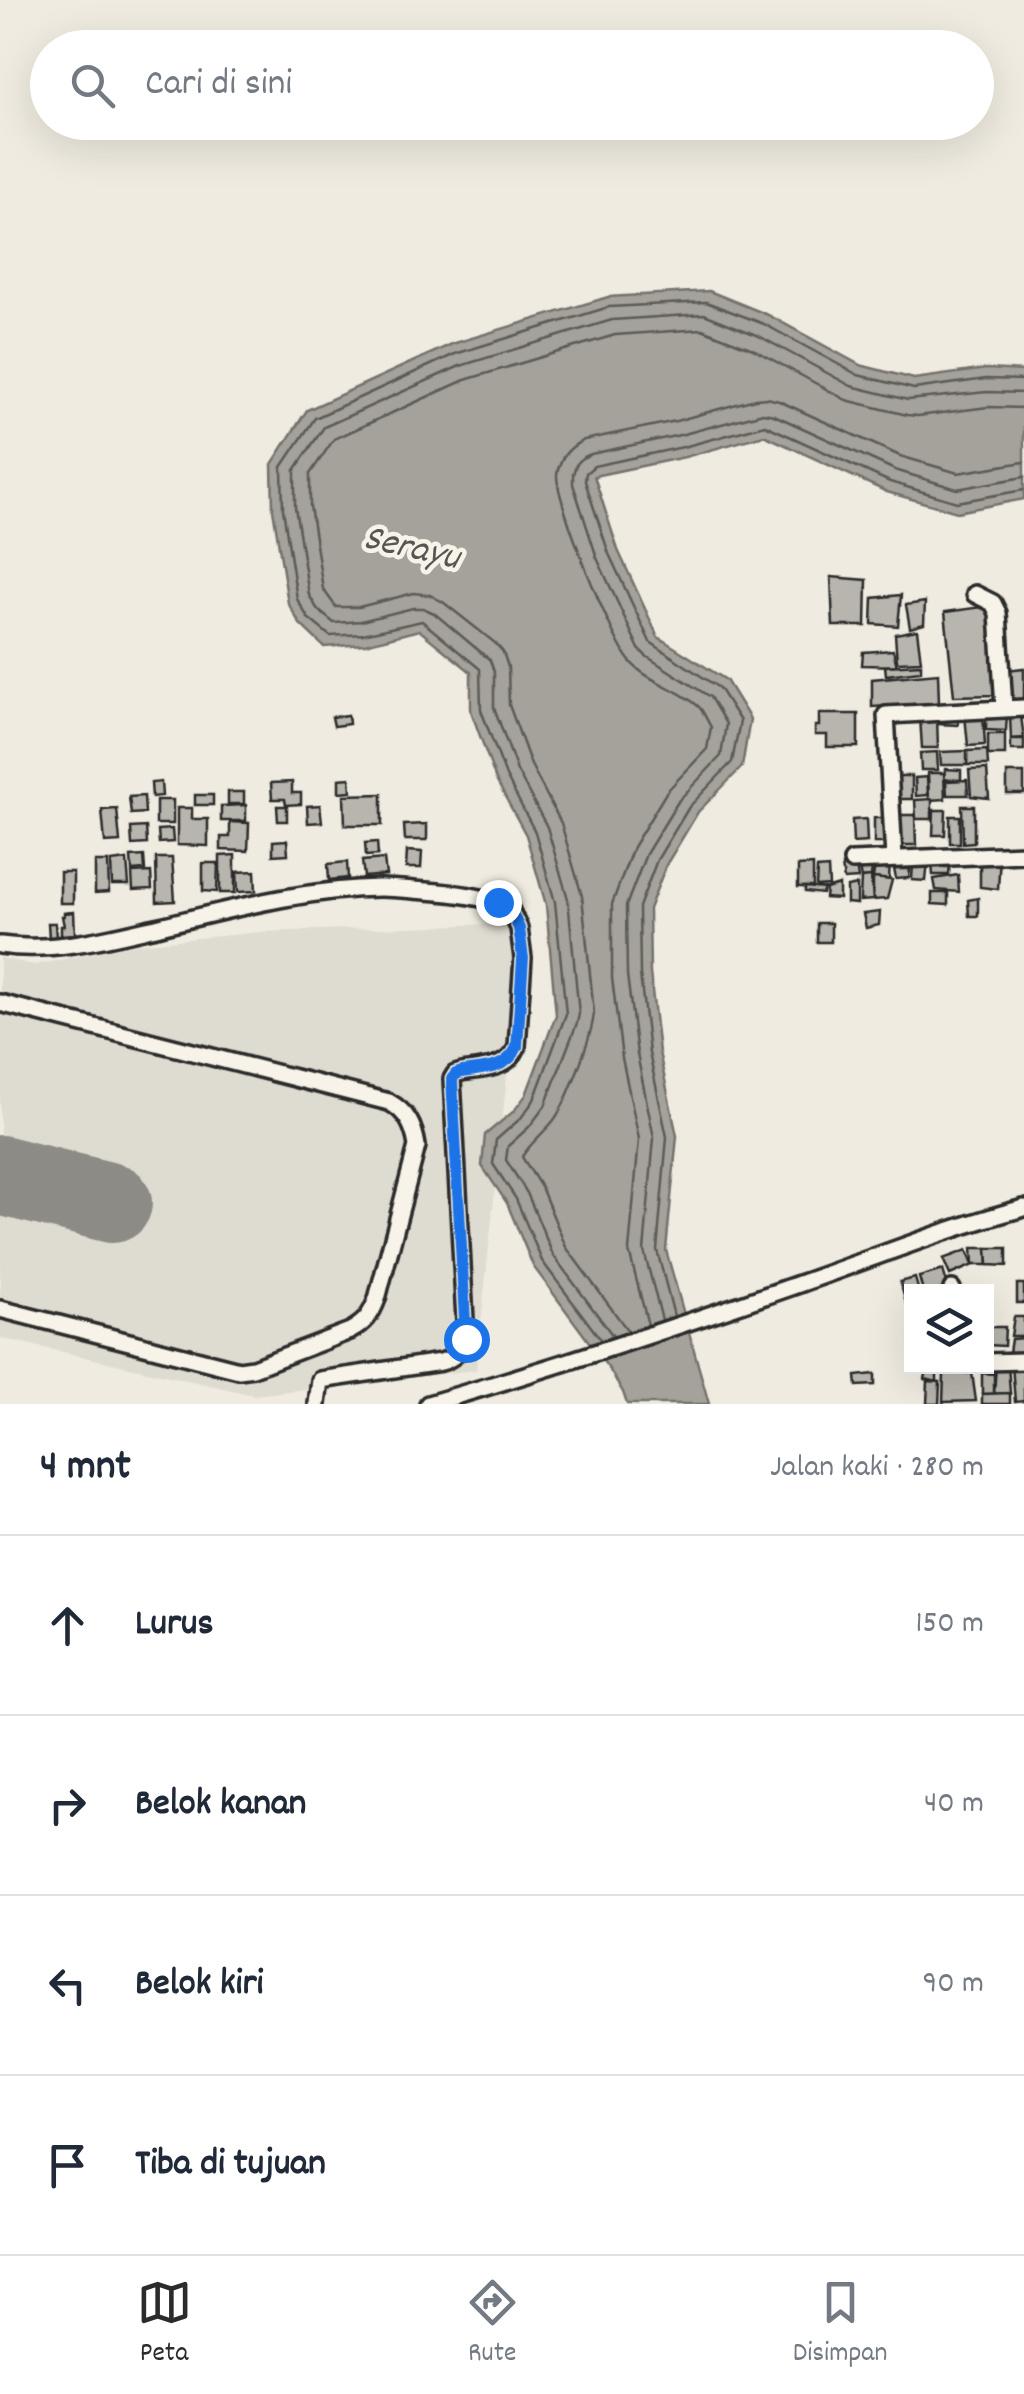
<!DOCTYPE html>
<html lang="id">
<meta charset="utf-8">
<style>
body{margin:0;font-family:Dekko,sans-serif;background:#f6f6f7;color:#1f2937}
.controls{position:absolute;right:30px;bottom:30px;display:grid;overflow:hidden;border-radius:0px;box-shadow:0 10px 40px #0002}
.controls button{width:90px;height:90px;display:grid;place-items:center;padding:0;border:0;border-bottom:2px solid #e0e1e3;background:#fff;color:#1f2937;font:50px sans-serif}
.stop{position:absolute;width:30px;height:30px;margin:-22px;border:8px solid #1a73e8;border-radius:50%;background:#fff}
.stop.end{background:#1a73e8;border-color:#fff;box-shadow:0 2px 10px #0008}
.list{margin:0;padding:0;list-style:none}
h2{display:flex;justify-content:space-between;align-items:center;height:130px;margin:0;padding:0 40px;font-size:42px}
h2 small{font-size:32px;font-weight:400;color:#747a83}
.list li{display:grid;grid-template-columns:65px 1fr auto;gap:30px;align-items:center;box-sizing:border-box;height:180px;padding:0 40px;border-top:2px solid #e0e1e3}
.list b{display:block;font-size:38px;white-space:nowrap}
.list em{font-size:32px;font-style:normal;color:#747a83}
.icon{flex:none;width:55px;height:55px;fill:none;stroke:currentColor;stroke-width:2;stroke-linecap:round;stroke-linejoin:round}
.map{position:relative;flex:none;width:1024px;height:1404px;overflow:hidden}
.search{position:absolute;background:#fff;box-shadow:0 10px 40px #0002;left:30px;right:30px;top:30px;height:110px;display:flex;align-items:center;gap:25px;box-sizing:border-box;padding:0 35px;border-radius:55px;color:#747a83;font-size:38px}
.sheet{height:850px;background:#fff}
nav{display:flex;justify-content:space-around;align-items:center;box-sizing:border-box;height:140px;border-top:2px solid #e0e1e3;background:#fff;font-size:28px;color:#747a83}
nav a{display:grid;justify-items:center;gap:5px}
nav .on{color:#2b2b2b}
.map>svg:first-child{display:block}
.built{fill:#dedbd1}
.water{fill:#a4a29a;stroke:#74726e;stroke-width:2.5}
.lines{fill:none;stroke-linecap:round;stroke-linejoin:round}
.shore{stroke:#5b5b57;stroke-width:2.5}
.runway{stroke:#8d8b86;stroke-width:80}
.building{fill:#b8b5ae;stroke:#2b2b2b;stroke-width:2.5}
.minor-casing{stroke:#2b2b2b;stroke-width:22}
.minor{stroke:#f7f3e8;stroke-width:15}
.route{stroke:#1a73e8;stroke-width:12}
.labels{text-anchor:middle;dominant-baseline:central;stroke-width:9;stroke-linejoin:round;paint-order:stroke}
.water-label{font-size:38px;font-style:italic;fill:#555552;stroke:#f7f3e8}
</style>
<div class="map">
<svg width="1024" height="1404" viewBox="0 0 1024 1404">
<rect width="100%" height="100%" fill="#efebe0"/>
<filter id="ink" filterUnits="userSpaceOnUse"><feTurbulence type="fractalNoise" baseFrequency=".01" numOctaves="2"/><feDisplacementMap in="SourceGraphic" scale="20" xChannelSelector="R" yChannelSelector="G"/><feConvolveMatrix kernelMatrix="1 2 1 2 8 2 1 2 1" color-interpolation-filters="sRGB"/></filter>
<g filter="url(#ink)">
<polygon class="built" points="523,923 476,1370 254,1395 0,1338 0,958 35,965 135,944 262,932"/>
<polygon class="water" points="709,291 768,315 860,365 914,379 986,369 1024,371 1024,499 957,512 887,492 764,435 685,457 594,476 618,550 658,637 726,680 750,719 742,767 698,812 666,865 649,909 650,973 659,1052 677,1136 666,1250 709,1404 627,1404 623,1392 609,1369 533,1266 507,1203 482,1166 485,1135 514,1111 526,1095 556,1015 546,905 526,835 496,780 471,711 471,672 419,630 365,644 324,647 300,624 288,603 273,509 272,464 307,410 452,344 608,297"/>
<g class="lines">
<g class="shore">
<polyline points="674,1316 657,1250 667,1137 649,1053 640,974 639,907 657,860 689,807 732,762 740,721 719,688 650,642 609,554 585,481 586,473 594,466 683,447 765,425 890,482 957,502 1024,490"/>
<polyline points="662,1320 644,1251 654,1138 637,1054 627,975 626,906 646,854 679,800 721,756 726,724 710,697 646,656 639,649 597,558 573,484 573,474 576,465 582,458 591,454 680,435 763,413 774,415 895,470 957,489 1024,477"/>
<path d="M648,1325l-19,-74 10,-112 -17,-81 -10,-80v-74l21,-57 34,-56 40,-42 4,-22c-4,-6 -7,-15 -12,-20 -20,-19 -53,-25 -70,-47 -18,-22 -73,-159 -72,-185 2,-17 12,-28 27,-35l92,-19 79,-22 12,-1 12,3 121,55 58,17 66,-11"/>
<path d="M628,1331l-62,-84 -25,-60 -19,-30c7,-13 22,-24 32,-37 14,-19 38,-84 40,-107l-12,-117 -21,-73 -30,-58 -22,-60 -1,-38 -5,-15 -8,-9 -52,-41 -13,-7 -16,-2 -55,14h-23l-13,-18 -13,-83v-32l24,-35 131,-59 150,-45 87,-6 51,20 93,51 61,15 11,1 70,-9 36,1"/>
<polyline points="613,1336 553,1255 527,1193 506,1160 508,1146 529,1127 545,1106 577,1023 579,1014 568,899 547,827 517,771 494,707 494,672 490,660 434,613 423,608 413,608 361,621 334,623 318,610 309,595 295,507 295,470 324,427 460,366 612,320 704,314 759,336 851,386 908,400 987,392 1024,393"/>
<polyline points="601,1340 542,1261 516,1199 493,1164 496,1140 521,1118 534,1100 566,1014 555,902 535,832 506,776 481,710 480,669 422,621 363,634 330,636 308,618 297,599 283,509 282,467 315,418 455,354 609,307 706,302 764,324 858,375 914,389 986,379 1024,380"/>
</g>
<polyline class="runway" points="0,1175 112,1203"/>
</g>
<g class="building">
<polygon points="831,577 867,580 866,626 833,626"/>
<polygon points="901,595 898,626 872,624 873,598"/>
<polygon points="925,602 924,624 910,628 906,605"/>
<polygon points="990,606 995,695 954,696 945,612"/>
<polygon points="917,630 921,661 897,662 895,634"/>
<polygon points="893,650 897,666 862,665 863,652"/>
<polygon points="921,664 921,671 886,675 885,666"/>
<polygon points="1024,668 1024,700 1010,700 1006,670"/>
<polygon points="938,673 939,703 872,707 872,679"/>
<polygon points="986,713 1007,714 1006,731 986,730"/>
<polygon points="819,714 858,714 858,747 827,747 827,735 815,735 815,726 819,726"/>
<polygon points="983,714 985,745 968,746 965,715"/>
<polygon points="348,715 349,724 334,726 332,717"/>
<polygon points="959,716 958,725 937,724 937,717"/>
<polygon points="1021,716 1024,738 1011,739 1010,717"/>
<polygon points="920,717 937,717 938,748 922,748"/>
<rect x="988" y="734" width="17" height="21"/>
<rect x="1011" y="739" width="13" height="11"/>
<polygon points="987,750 988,765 967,765 967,751"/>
<polygon points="967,751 967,765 941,765 940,752"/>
<polygon points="937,752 938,770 921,770 920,753"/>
<polygon points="945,769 961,770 961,780 944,779"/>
<polygon points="987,769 989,798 971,796 969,770"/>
<polygon points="928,773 944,773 945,799 929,800"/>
<rect x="1007" y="773" width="17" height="21"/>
<rect x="897" y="776" width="15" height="23"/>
<polygon points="927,777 928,795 916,796 915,778"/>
<polygon points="350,778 351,791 339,792 339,779"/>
<polygon points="967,780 968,795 947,795 946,781"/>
<polygon points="161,782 162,796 152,797 151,783"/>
<polygon points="292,782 292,793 301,793 301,804 286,805 285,799 272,799 271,783"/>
<rect x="228" y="792" width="16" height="12"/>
<polygon points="382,794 382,825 345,825 344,795"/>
<rect x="195" y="795" width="18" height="10"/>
<polygon points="144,796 145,813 131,814 129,797"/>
<polygon points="932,799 932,819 916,819 915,800"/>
<rect x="156" y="800" width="17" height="24"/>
<polygon points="246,805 246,821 221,821 221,806"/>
<polygon points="320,805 322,822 308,823 307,806"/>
<polygon points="277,806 287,806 287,821 278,821"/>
<polygon points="962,806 974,806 974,842 963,843"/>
<polygon points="177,808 192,808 192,819 208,819 208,846 177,845"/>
<polygon points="117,809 120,842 105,843 102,810"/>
<polygon points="934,810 946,810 945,835 933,835"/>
<polygon points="900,815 915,815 916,845 901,845"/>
<rect x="950" y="816" width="10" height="27"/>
<polygon points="874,818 889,818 890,843 874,843"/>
<polygon points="866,819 867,842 853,843 852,820"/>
<polygon points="230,822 249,823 248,851 221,850 221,837 230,837"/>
<polygon points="427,824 427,840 405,840 404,825"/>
<polygon points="146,827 147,844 132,845 131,828"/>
<polygon points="172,829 173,842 159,843 158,830"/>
<polygon points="287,840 288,854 273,855 273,841"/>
<polygon points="377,842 378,855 366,856 365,843"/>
<polygon points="407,851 422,852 421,868 406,868"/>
<polygon points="235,855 235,893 220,893 220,856"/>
<polygon points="1000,855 998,889 980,887 980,862"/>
<polygon points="144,856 145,870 132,871 131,857"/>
<polygon points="156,858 172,858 175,901 157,902"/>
<polygon points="384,859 386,875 364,877 362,861"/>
<polygon points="890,859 889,880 873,878 875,863"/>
<polygon points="127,860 129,885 112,885 111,862"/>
<polygon points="873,860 871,877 861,878 858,863"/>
<polygon points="928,861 926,881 912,880 913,863"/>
<polygon points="950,861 949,875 933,875 932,863"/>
<polygon points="95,862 108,862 109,892 95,893"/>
<polygon points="347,862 348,878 329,880 328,864"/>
<polygon points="203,863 218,863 217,892 203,891"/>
<polygon points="813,865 813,887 798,887 798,866"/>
<polygon points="856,865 858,879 844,880 842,866"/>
<polygon points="828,868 829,886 816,887 817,869"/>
<polygon points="894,869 910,869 909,878 896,879"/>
<polygon points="255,871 256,891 238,892 237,872"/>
<rect x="60" y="872" width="13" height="31"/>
<polygon points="151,872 152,889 133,890 132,873"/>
<polygon points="958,875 959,892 936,890 934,879"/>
<polygon points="871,877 873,900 860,901 861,878"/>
<polygon points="873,878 892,880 887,899 873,900"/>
<polygon points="839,885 839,899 825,898 826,889"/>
<polygon points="857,885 857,904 847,903 847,887"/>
<polygon points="805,887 824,889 822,894 805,892"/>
<polygon points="932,893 948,893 948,905 932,904"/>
<polygon points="978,898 978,916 969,916 968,900"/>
<polygon points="74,912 75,934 61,935 61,926 64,926 62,916 64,916 64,913"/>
<polygon points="880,912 879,925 866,928 863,914"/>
<polygon points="48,923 55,923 56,938 49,938"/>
<rect x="817" y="923" width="14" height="19"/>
<polygon points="972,1248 987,1248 988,1265 973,1265"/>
<polygon points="987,1248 1007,1248 1007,1266 988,1265"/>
<polygon points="967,1250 973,1265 950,1275 943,1259"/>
<polygon points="943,1270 948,1287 934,1292 923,1292 919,1277"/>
<polygon points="915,1278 919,1292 912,1292 912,1302 906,1303 900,1282"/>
<rect x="1017" y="1284" width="7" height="19"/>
<polygon points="1014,1317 1024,1317 1024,1336 1011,1336"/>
<polygon points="988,1327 1005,1327 1004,1346 987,1345"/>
<polygon points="1024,1338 1024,1356 1008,1359 1011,1339"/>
<polygon points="1008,1364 1010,1393 994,1394 996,1365"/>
<polygon points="1024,1364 1024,1401 1015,1402 1012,1365"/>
<polygon points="927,1370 937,1370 937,1382 925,1379"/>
<polygon points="972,1373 976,1401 943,1402 944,1374"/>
<polygon points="982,1373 994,1374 994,1394 982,1394"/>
<polygon points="875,1374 875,1385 857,1386 856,1376"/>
<polygon points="928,1381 940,1382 939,1404 927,1404"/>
<polygon points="1010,1393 1010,1404 982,1404 982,1394"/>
</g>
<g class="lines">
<defs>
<g id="minor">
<polyline points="975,594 993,603 998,613 1004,708"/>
<polyline points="894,858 886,715 1024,708"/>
<polyline points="852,861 1024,854"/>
<path d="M0,945c53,8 108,-7 160,-19 72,-17 145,-37 220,-38 15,0 31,2 46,3 28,2 57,5 83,16l10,21 4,30 -6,89c-10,23 -33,21 -55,25l-7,2 -3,5 14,260c-4,11 -13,20 -25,23l-121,18 -3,24"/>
<path d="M0,1003l389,99c18,10 25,24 28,44l-40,153c-6,16 -12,24 -27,32l-97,37 -14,2 -239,-61"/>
<polyline points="952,1289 952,1292"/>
<polyline points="986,1362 1024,1361"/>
<path d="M428,1404c125,-36 248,-77 371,-120 75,-26 148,-56 225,-76"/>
</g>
</defs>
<use href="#minor" class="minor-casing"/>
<use href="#minor" class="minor"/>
</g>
</g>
<g class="lines" filter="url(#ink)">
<path class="route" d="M466,1339l-14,-260 4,-5 6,-2c22,-4 45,-2 55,-25l6,-89 -4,-30 -10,-21 -11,-5"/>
</g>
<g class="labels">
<g class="water-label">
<text transform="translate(411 550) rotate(13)">Serayu</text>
</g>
</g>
</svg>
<div class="controls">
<button><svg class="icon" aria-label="layers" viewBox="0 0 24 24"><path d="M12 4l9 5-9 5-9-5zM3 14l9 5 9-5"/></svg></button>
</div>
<div class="stop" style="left:466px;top:1339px"></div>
<div class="stop end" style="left:498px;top:902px"></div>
<div class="search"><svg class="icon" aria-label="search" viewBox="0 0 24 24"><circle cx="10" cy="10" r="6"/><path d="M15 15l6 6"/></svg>Cari di sini</div>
</div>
<section class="sheet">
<h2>4 mnt<small>Jalan kaki · 280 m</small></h2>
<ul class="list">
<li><svg class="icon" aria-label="ahead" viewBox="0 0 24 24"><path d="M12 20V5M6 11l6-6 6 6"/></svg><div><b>Lurus</b></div><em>150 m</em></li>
<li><svg class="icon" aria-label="right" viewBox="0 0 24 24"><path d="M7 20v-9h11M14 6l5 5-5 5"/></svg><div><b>Belok kanan</b></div><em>40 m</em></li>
<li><svg class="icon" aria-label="left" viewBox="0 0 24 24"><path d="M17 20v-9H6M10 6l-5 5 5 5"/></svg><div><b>Belok kiri</b></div><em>90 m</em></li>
<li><svg class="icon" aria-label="arrive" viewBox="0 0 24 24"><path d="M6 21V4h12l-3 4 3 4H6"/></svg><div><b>Tiba di tujuan</b></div></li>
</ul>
</section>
<nav>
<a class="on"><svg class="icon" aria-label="map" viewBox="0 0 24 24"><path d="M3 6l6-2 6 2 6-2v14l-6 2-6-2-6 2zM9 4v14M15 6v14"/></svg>Peta</a>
<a><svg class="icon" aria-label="directions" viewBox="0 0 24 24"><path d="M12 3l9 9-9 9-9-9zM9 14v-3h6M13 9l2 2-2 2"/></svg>Rute</a>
<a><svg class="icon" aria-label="saved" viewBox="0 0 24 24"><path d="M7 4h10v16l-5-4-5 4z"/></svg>Disimpan</a>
</nav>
